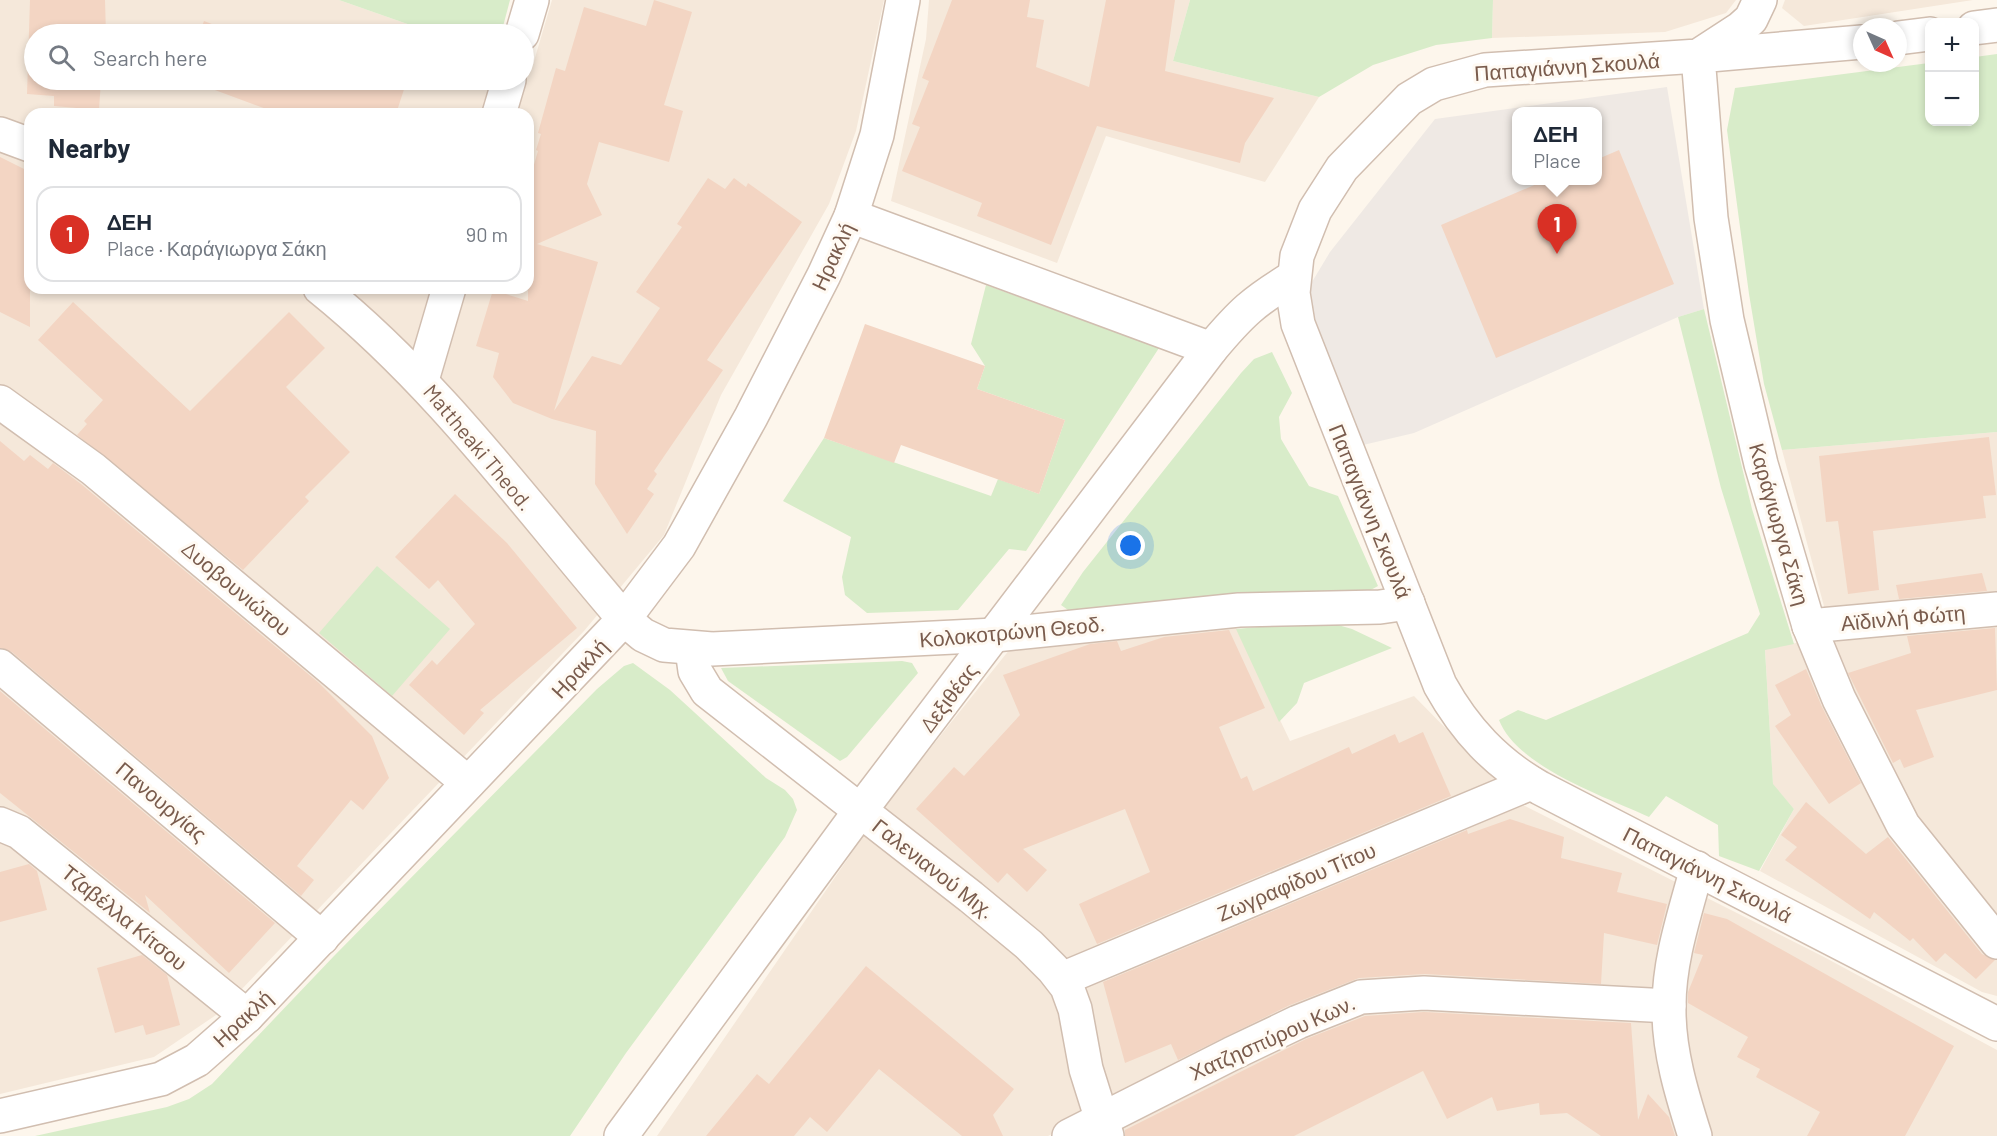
<!DOCTYPE html>
<meta charset="utf-8">
<style>
body{margin:0;font-family:Barlow,sans-serif;background:#f2f2f3;color:#1f2937}
.controls{position:absolute;right:18px;top:18px;display:grid;overflow:hidden;border-radius:12px;box-shadow:0 3px 9px #0003}
.controls button{width:54px;height:54px;display:grid;place-items:center;padding:0;border:0;border-bottom:2px solid #e0e1e3;background:#fff;color:#1f2937;font:30px sans-serif}
.compass{position:absolute;left:1853px;top:18px;width:54px;height:54px;border-radius:50%;background:#fff;box-shadow:0 3px 9px #0003;rotate:135deg}
.you{position:absolute;left:1131px;top:546px;width:21px;height:21px;margin:-15px;border:4px solid #fff;border-radius:50%;background:#1a73e8;box-shadow:0 0 0 9px #1a73e833}
.badge{display:grid;place-items:center;width:39px;height:39px;border-radius:50%;background:#d93025;color:#fff;font-size:20px;font-weight:700}
.pin{position:absolute;translate:-50% -50px;filter:drop-shadow(0 2px 3px #0008)}
.pin::after{content:'';position:absolute;top:32px;width:21px;height:18px;background:inherit;clip-path:polygon(0 0,100% 0,50% 100%)}
.popup{position:absolute;left:1512px;top:107px;width:90px;height:78px;box-sizing:border-box;display:grid;place-content:center;border-radius:12px;background:#fff;filter:drop-shadow(0 2px 4px #0005);font-size:20px;white-space:nowrap;color:#747a83}
.popup b{font-size:22px;color:#1f2937}
.popup::after{content:'';position:absolute;left:50%;top:100%;margin-left:-12px;border:12px solid transparent;border-top-color:#fff}
.list{margin:0;padding:0;list-style:none}
h2{display:flex;justify-content:space-between;align-items:center;height:78px;margin:0;padding:0 24px;font-size:26px}
h2 small{font-size:20px;font-weight:400;color:#747a83}
.list li{display:grid;grid-template-columns:39px 1fr auto;gap:18px;align-items:center;box-sizing:border-box;height:96px;margin:0 12px 12px;padding:0 12px;border:2px solid #e0e1e3;border-radius:18px}
.list b{display:block;font-size:22px;white-space:nowrap}
.list p{margin:0;font-size:20px;white-space:nowrap;color:#747a83}
.list em{font-size:20px;font-style:normal;color:#747a83}
.icon{flex:none;width:33px;height:33px;fill:none;stroke:currentColor;stroke-width:2;stroke-linecap:round;stroke-linejoin:round}
.map{position:relative;flex:none;width:1997px;height:1136px;overflow:hidden}
.search{position:absolute;background:#fff;box-shadow:0 3px 9px #0003;left:24px;top:24px;width:510px;height:66px;display:flex;align-items:center;gap:15px;box-sizing:border-box;padding:0 21px;border-radius:33px;color:#747a83;font-size:22px}
.panel{position:absolute;background:#fff;box-shadow:0 3px 9px #0003;left:24px;top:108px;width:510px;height:186px;border-radius:18px}
.map>svg:first-child{display:block}
.residential{fill:#f5e8da;fill-rule:evenodd}
.industrial{fill:#efe9e4;fill-rule:evenodd}
.green{fill:#d8ecc9}
.building{fill:#f3d5c3}
.lines{fill:none;stroke-linecap:round;stroke-linejoin:round}
.minor-casing{stroke:#d1beb0;stroke-width:36}
.tertiary-casing{stroke:#d1beb0;stroke-width:36}
.minor{stroke:#fff;stroke-width:33}
.tertiary{stroke:#fff;stroke-width:33}
.labels{text-anchor:middle;dominant-baseline:central;stroke-width:6;stroke-linejoin:round;paint-order:stroke}
.street-label{font-size:21px;fill:#7a5c4d;stroke:#fffaf3}
</style>
<div class="map">
<svg width="1997" height="1136" viewBox="0 0 1997 1136">
<rect width="100%" height="100%" fill="#fdf6ec"/>
<g class="residential">
<path d="M0,0h339l97,34h-402v46h490v-14l8,2 20,-68h332l-28,131 -27,73 -108,191 -57,140 -80,96 -365,382 -65,44 -154,37zM30,114h498v174h-498z"/>
<polygon points="929,0 1190,0 1173,61 1319,97 1265,182 1106,136 1057,263 891,201 926,39"/>
<polygon points="1493,0 1736,0 1726,13 1665,32 1492,38"/>
<polygon points="1785,0 1973,0 1804,26 1782,8"/>
<polygon points="1997,432 1997,996 1982,992 1760,871 1794,809 1773,785 1765,649 1832,636 1782,450"/>
<polygon points="1233,621 1290,741 1414,696 1519,803 1822,956 1997,1050 1997,1136 1126,1136 1112,1103 1048,1136 657,1136 884,806 1010,649"/>
</g>
<path class="industrial" d="M1667,87l37,222 -26,8 -264,116 -51,12 -60,-148 27,-45 105,-133zM1516,112h82v68h-82z"/>
<g class="green">
<polygon points="339,0 510,0 501,34 436,34"/>
<polygon points="1190,0 1493,0 1492,38 1436,45 1373,65 1319,97 1173,61"/>
<polygon points="1997,54 1997,432 1782,450 1764,384 1749,294 1727,130 1735,88 1929,63 1930,122 1974,122 1975,57"/>
<polygon points="986,285 1159,348 1026,551 1009,549 958,610 867,613 845,595 842,577 851,537 783,501 824,438 991,496 998,479 1039,494 1065,420 977,389 985,366 971,344"/>
<path d="M1704,309l48,200 42,135 -29,6 8,134 21,25 -35,62 -40,-15 -1,-31 -52,-29 -17,21c-43,-20 -132,-50 -150,-97l19,-10 28,10 202,-87 12,-19 -39,-126 -43,-171z"/>
<polygon points="1272,352 1292,393 1279,417 1281,439 1309,486 1338,496 1378,586 1367,592 1353,593 1068,610 1061,605 1083,572 1241,373 1254,359"/>
<polygon points="377,566 450,629 392,696 319,633"/>
<polygon points="1324,621 1352,629 1392,648 1304,683 1297,703 1279,722 1236,629"/>
<polygon points="902,661 912,663 918,673 847,757 840,761 728,681 721,668"/>
<polygon points="633,663 670,690 766,778 785,790 793,799 797,810 785,837 626,1053 570,1136 35,1136 167,1107 189,1099 212,1084 334,956 597,689 624,666"/>
</g>
<g class="building">
<polygon points="30,0 105,0 106,34 34,34 34,80 101,80 99,110 54,106 54,96 27,94"/>
<polygon points="654,0 692,12 664,105 683,111 669,162 599,142 587,184 602,215 537,244 598,262 554,411 592,356 621,365 660,308 636,292 682,227 677,224 708,178 725,189 734,178 746,187 748,183 802,222 707,360 723,370 654,471 657,474 647,489 654,494 627,534 595,484 596,431 552,419 513,403 493,377 499,353 476,346 493,290 528,301 528,185 538,151 536,150 541,134 538,133 556,68 565,71 584,7 646,26"/>
<polygon points="952,0 1030,0 1027,17 1044,20 1036,67 1089,87 1106,0 1175,0 1165,71 1274,98 1245,143 1240,163 1097,126 1051,245 977,216 982,203 902,171 920,127 912,124 929,81 922,78"/>
<polygon points="204,21 230,31 229,34 199,34"/>
<polygon points="196,80 407,80 396,114 280,114 196,83"/>
<polygon points="1619,150 1674,284 1496,358 1441,225 1546,180 1598,180 1598,159"/>
<polygon points="0,157 30,172 30,327 0,312"/>
<polygon points="73,302 190,411 289,312 325,348 286,387 350,452 305,497 309,501 243,570 77,435 87,424 84,421 103,400 38,340"/>
<polygon points="865,324 985,366 977,389 1065,420 1039,494 901,445 894,463 824,438"/>
<polygon points="1989,437 1996,495 1983,496 1986,518 1873,531 1879,590 1848,594 1838,521 1826,522 1819,456"/>
<polygon points="0,441 24,461 30,455 48,469 53,463 81,484 319,683 372,736 389,778 363,810 351,800 297,866 314,880 301,896 12,652 0,648"/>
<polygon points="455,494 507,543 577,628 480,710 484,713 464,735 409,685 432,660 437,665 475,624 438,580 429,589 395,557"/>
<polygon points="1982,573 1987,591 1899,599 1896,585"/>
<polygon points="1995,628 1997,690 1916,710 1934,757 1904,768 1900,759 1893,763 1848,673 1911,653 1907,636"/>
<polygon points="1229,630 1265,708 1219,727 1241,779 1247,776 1253,791 1349,747 1352,754 1395,734 1399,743 1423,732 1451,796 1097,944 1079,904 1150,872 1125,809 1023,849 1047,870 1027,892 1007,873 998,883 916,809 954,767 964,776 1020,715 1003,675 1090,644 1117,641 1121,651 1164,637"/>
<polygon points="1806,669 1822,707 1861,783 1829,804 1775,726 1791,715 1775,685"/>
<polygon points="0,691 275,923 229,973 145,895 150,913 0,793"/>
<polygon points="1806,802 1866,854 1888,837 1982,954 1995,960 1976,979 1945,953 1936,962 1913,938 1910,941 1874,912 1870,919 1785,860 1797,847 1781,835"/>
<polygon points="1510,819 1564,837 1561,858 1622,873 1617,892 1667,904 1657,945 1604,933 1601,984 1425,974 1359,978 1290,1005 1178,1060 1171,1044 1125,1063 1103,982 1467,830 1468,834"/>
<polygon points="29,864 37,871 47,910 0,922 0,872"/>
<polygon points="1704,913 1727,919 1954,1046 1905,1136 1807,1136 1820,1112 1756,1077 1760,1069 1737,1057 1748,1037 1688,1003 1688,992 1703,955 1694,953"/>
<polygon points="142,955 167,975 180,1025 146,1035 143,1025 115,1033 97,968"/>
<polygon points="866,966 1014,1089 993,1115 1003,1136 962,1136 879,1069 827,1132 810,1117 794,1136 706,1136 757,1074 769,1084"/>
<polygon points="1424,1012 1631,1023 1638,1120 1648,1094 1669,1117 1675,1136 1601,1136 1567,1113 1540,1115 1539,1103 1497,1111 1492,1097 1447,1119 1423,1071 1294,1136 1125,1136 1125,1130 1306,1039 1365,1016"/>
</g>
<g class="lines">
<defs>
<g id="minor">
<polyline points="1974,28 1997,25"/>
<polyline points="522,34 532,0"/>
<polyline points="1898,38 1930,34"/>
<polyline points="1862,42 1698,56 1711,218 1727,320 1761,464 1809,626 1839,699 1903,825 1997,942"/>
<polyline points="499,114 509,80"/>
<polyline points="0,134 30,145"/>
<polyline points="851,216 1211,349"/>
<path d="M320,288c118,95 206,217 304,331l19,16 21,10 48,4 283,-14 244,-25 141,-3 28,-4"/>
<polyline points="422,380 449,288"/>
<polyline points="0,402 93,469 468,783"/>
<polyline points="1809,626 1997,609"/>
<polyline points="692,649 695,671 707,691 971,897 1029,945 1053,969 1067,987 1075,1009 1086,1069 1107,1136"/>
<polyline points="0,666 322,938"/>
<polyline points="0,824 19,832 247,1016"/>
<polyline points="1062,979 1531,783"/>
<polyline points="0,1116 161,1079 197,1060 247,1016 624,619 679,546 751,417 824,275 851,216 877,135 903,0"/>
<path d="M621,1136l239,-325 351,-462c30,-36 43,-48 83,-72"/>
<polyline points="1069,1136 1231,1054 1298,1022 1361,997 1424,993 1669,1006"/>
<path d="M1695,1136c-13,-41 -27,-86 -26,-130 0,-47 16,-93 28,-138"/>
</g>
<path id="tertiary" d="M1760,0l-9,19 -10,9 -43,28 -213,14 -51,14 -25,15 -67,69 -27,42 -18,46 -4,37 5,31 142,361c25,45 56,78 100,103l457,236"/>
</defs>
<use href="#minor" class="minor-casing"/>
<use href="#tertiary" class="tertiary-casing"/>
<use href="#minor" class="minor"/>
<use href="#tertiary" class="tertiary"/>
</g>
<g class="labels">
<g class="street-label">
<text transform="translate(1567 66) rotate(-4)">Παπαγιάννη Σκουλά</text>
<text transform="translate(832 256) rotate(-65)">Ηρακλή</text>
<text transform="translate(479 447) rotate(50)">Mattheaki Theod.</text>
<text transform="translate(1371 511) rotate(68)">Παπαγιάννη Σκουλά</text>
<text transform="translate(1780 524) rotate(74)">Καράγιωργα Σάκη</text>
<text transform="translate(237 588) rotate(40)">Δυοβουνιώτου</text>
<text transform="translate(1903 617) rotate(-5)">Αϊδινλή Φώτη</text>
<text transform="translate(1012 631) rotate(-5)">Κολοκοτρώνη Θεοδ.</text>
<text transform="translate(579 668) rotate(-47)">Ηρακλή</text>
<text transform="translate(948 697) rotate(-53)">Δεξιθέας</text>
<text transform="translate(162 801) rotate(40)">Πανουργίας</text>
<text transform="translate(934 868) rotate(38)">Γαλενιανού Μιχ.</text>
<text transform="translate(1708 874) rotate(27)">Παπαγιάννη Σκουλά</text>
<text transform="translate(1296 881) rotate(-23)">Ζωγραφίδου Τίτου</text>
<text transform="translate(125 917) rotate(39)">Τζαβέλλα Κίτσου</text>
<text transform="translate(242 1018) rotate(-43)">Ηρακλή</text>
<text transform="translate(1272 1037) rotate(-24)">Χατζησπύρου Κων.</text>
</g>
</g>
</svg>
<div class="controls">
<button>+</button>
<button>−</button>
</div>
<svg class="compass" viewBox="-18 -18 36 36"><path d="M0-13l5 13h-10z" fill="#e53935"/><path d="M0 13l5-13h-10z" fill="#747a83"/></svg>
<div class="you"></div>
<div class="pin badge" style="left:1557px;top:254px">1</div>
<div class="popup"><b>ΔΕΗ</b>Place</div>
<div class="search"><svg class="icon" aria-label="search" viewBox="0 0 24 24"><circle cx="10" cy="10" r="6"/><path d="M15 15l6 6"/></svg>Search here</div>
<section class="panel">
<h2>Nearby<small></small></h2>
<ul class="list">
<li><span class="badge">1</span><div><b>ΔΕΗ</b><p>Place · Καράγιωργα Σάκη</p></div><em>90 m</em></li>
</ul>
</section>
</div>
